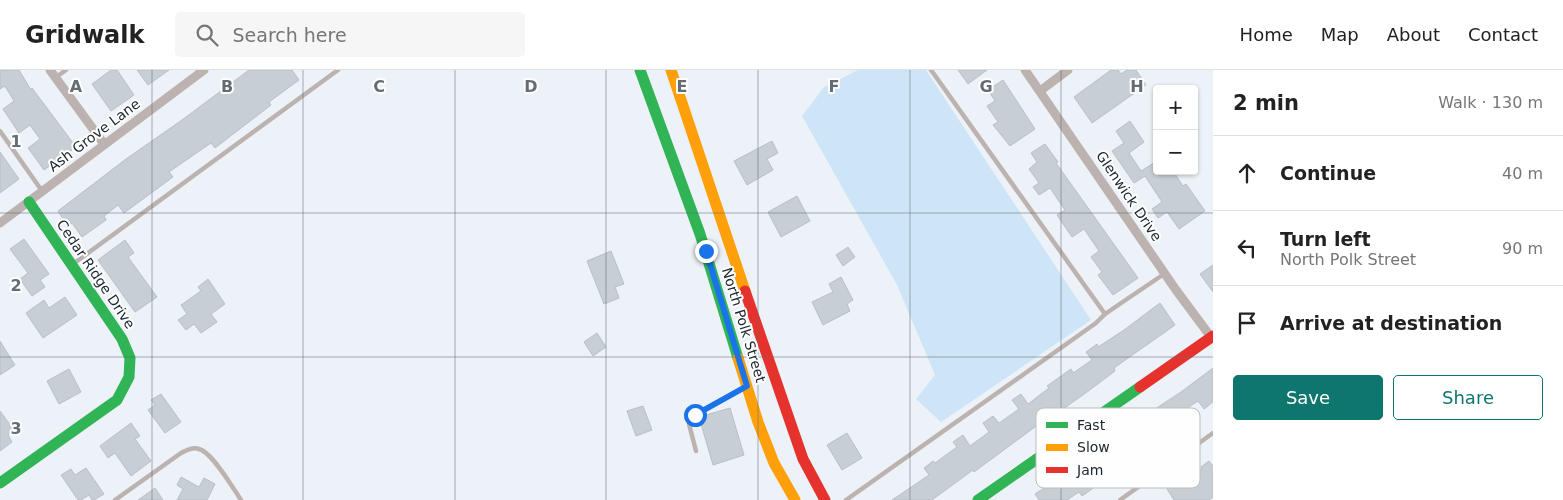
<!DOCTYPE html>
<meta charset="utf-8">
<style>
body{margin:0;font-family:"DejaVu Sans",sans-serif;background:#f6f6f6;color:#222}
.controls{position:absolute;right:15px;top:15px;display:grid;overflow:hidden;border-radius:5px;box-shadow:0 1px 4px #0004}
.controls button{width:45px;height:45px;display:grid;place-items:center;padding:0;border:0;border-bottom:1px solid #e0e0e0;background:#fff;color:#222;font:25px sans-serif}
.stop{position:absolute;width:15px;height:15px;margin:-11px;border:4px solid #1a73e8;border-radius:50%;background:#fff}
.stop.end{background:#1a73e8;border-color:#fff;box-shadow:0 1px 5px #0008}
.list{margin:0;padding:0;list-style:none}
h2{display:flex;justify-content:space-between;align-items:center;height:65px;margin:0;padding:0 20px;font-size:21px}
h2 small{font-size:16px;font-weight:400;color:#767676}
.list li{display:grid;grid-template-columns:32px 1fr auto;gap:15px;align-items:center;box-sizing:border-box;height:75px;padding:0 20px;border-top:1px solid #e0e0e0}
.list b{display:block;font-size:19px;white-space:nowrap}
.list p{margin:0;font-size:16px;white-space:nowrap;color:#767676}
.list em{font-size:16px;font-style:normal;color:#767676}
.actions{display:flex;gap:10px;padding:15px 20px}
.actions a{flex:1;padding:11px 0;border:1px solid #0f766e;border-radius:5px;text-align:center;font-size:18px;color:#0f766e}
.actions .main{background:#0f766e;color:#fff}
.icon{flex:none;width:28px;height:28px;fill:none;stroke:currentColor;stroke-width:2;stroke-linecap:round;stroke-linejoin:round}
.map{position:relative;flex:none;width:1213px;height:430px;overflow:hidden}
header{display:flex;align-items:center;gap:30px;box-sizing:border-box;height:70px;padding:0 25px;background:#fff;border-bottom:1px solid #e0e0e0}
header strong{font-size:24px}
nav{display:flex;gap:28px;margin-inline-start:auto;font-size:18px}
.search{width:350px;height:45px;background:#f6f6f6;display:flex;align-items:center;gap:12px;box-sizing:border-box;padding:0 18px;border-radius:5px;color:#767676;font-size:19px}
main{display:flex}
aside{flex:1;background:#fff}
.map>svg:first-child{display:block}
.green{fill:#cee5f8}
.building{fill:#c7cfd5;stroke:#b8c0c6}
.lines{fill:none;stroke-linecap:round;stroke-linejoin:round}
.lane{stroke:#bcb2b0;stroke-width:4.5}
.street{stroke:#bcb2b0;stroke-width:9}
.fast{stroke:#30b455;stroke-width:11}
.slow{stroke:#ff9f0a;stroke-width:11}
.jam{stroke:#e5322d;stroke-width:11}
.route{stroke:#1a73e8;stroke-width:6}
.grid{fill:none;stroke:#646d74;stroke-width:1;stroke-opacity:0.55}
.labels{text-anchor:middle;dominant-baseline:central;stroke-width:4;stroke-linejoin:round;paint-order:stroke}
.street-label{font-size:14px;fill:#1a252d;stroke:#fefefe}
.key{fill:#fefefe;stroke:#babdbf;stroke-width:1}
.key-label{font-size:14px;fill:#1a252d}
.grid-label{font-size:16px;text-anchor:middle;font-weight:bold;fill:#646d74;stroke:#fefefe;stroke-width:4;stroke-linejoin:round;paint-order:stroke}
</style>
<header>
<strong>Gridwalk</strong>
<div class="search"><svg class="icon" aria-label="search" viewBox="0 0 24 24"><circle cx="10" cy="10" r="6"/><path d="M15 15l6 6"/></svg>Search here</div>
<nav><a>Home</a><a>Map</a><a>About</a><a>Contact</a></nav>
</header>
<main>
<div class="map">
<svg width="1213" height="430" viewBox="0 0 1213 430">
<rect width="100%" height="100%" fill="#ecf2f7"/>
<polygon class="green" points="858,0 926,0 1091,250 941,352 916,329 935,305 897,215 802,46 824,17"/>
<g class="building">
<polygon points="0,0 19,0 31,20 32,18 76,77 44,100 28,78 40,69 30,55 19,63 3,39 14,31 5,16 0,19"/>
<polygon points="111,0 117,0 134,25 111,41 92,14"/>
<polygon points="137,0 169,0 148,15"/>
<polygon points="249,0 292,0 299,10 269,32 271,35 215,78 211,73 169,102 173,107 124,143 118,135 104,146 106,150 82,167 72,153 68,156 58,141 126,89 182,50"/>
<polygon points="958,0 987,0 968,14"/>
<polygon points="1111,0 1118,0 1121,4 1127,0 1136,0 1146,15 1092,53 1074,27"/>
<polygon points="1003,10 1035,59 1010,76 993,55 998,52 987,36 995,31 988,20"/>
<polygon points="1130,51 1144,72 1129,83 1141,101 1157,91 1157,101 1173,101 1183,116 1186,114 1205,141 1179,159 1167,142 1158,148 1152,139 1162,132 1145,106 1134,113 1112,81 1124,73 1116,61"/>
<polygon points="772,71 778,83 767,89 773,100 747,115 734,91"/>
<polygon points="1045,74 1058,92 1056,93 1138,208 1113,225 1098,205 1102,202 1091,187 1099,181 1084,159 1072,167 1057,145 1065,140 1050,118 1039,125 1033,117 1039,113 1029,99 1037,92 1031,83"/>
<polygon points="0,82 19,109 0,123"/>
<polygon points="797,126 810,151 781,167 768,142"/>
<polygon points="24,169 49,204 40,210 45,217 32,226 20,209 28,203 10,179"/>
<polygon points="125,170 134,183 128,187 157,227 135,242 98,190"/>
<polygon points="848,177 855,187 843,196 836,185"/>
<polygon points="611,181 624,214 615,217 619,228 604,234 587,191"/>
<polygon points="1213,195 1213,222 1200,204"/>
<polygon points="841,207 853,230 847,234 850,241 823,255 812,232 833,222 829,214"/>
<polygon points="208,209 225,234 211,244 217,252 201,263 194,254 186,260 178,250 187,244 181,235 201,221 198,217"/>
<polygon points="65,227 77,245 43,268 26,243 44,230 49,238"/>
<polygon points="1160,233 1175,255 1114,298 1115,301 1087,322 1063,339 1062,337 974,402 973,400 932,430 892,430 929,405 924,398 933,391 935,393 957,377 953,372 963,365 970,376 989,362 983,353 993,346 999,353 1019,339 1012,330 1021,324 1028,334 1049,318 1047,316 1071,299 1073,303 1092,290 1086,282 1097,274 1098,277 1124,260"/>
<polygon points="597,263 606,277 593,286 584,272"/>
<polygon points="0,271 15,295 0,305"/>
<polygon points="1213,298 1213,332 1204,339 1198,331 1178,344 1187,357 1176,365 1172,358 1151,373 1156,381 1146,388 1142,382 1122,396 1127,404 1117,411 1112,405 1082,426 1079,422 1067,430 1039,430 1035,424 1128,362 1125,359 1181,322"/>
<polygon points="69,299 81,322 59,334 47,311"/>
<polygon points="161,324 181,352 165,363 148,340 155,335 151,330"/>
<polygon points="643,336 652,360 636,366 627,341"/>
<polygon points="730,338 744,385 713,395 699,347"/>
<polygon points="0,341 14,360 8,365 12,372 0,381"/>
<polygon points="131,353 140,366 135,369 151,391 131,406 115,383 108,388 100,376"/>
<polygon points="847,363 862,388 842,400 827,375"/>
<polygon points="1209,391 1213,396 1213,427 1209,430 1174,430 1167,419 1177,412 1179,415 1202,399 1201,397"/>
<polygon points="86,398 104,424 94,430 92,430 89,425 81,430 78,430 61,405 71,399 75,405"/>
<polygon points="181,407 199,417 204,408 215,414 207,430 177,430 183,419 177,415"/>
<polygon points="155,418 163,430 138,430"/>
</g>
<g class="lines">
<g class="lane">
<polyline points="931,0 1105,244 1164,204"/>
<polyline points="55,8 66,0"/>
<polyline points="0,61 42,121"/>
<polyline points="73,194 338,0"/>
<polyline points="696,381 689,354 695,345 746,317"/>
<path d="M115,430l66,-47c6,-3 12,-6 18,-4 13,3 34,39 42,51"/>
<polyline points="846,430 1096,253 1105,244"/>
<polyline points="1120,430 1213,363"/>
</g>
<g class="street">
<polyline points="50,0 104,74"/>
<polyline points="1025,0 1176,220 1211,267"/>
<polyline points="1040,21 1068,0"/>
<polyline points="0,153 204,0"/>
</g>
<g class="fast">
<polyline points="640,0 700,164 738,288"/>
<polyline points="0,413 117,330 129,307 130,288 122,269 29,132"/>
<polyline points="978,430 1140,317"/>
</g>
<g class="slow">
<polyline points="671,0 745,221"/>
<polyline points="738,288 758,352 774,393 795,430"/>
</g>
<g class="jam">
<polyline points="745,221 803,389 825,430"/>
<polyline points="1140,317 1213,266"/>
</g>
</g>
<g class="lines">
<polyline class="route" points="695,345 747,316 706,181"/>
</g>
<path class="grid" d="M152,0v430M303,0v430M455,0v430M606,0v430M758,0v430M910,0v430M1061,0v430M0,143h1213M0,287h1213"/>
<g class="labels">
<g class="street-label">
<text transform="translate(94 65) rotate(-37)">Ash Grove Lane</text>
<text transform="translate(1129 126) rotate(56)">Glenwick Drive</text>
<text transform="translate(96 204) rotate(56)">Cedar Ridge Drive</text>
<text transform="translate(744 255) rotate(73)">North Polk Street</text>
</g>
</g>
<rect x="1036" y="338" width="164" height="80" rx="8" class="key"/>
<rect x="1046" y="352" width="22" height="6" fill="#30b455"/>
<rect x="1046" y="374" width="22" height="7" fill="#ff9f0a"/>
<rect x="1046" y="397" width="22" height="6" fill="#e5322d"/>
<g class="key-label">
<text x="1077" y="360">Fast</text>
<text x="1077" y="382">Slow</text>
<text x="1077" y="405">Jam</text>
</g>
<g class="grid-label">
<text x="76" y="22">A</text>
<text x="227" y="22">B</text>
<text x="379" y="22">C</text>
<text x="531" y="22">D</text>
<text x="682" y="22">E</text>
<text x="834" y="22">F</text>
<text x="986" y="22">G</text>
<text x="1137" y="22">H</text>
<text x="16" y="77">1</text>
<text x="16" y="221">2</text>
<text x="16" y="364">3</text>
</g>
</svg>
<div class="controls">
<button>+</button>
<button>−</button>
</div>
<div class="stop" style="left:695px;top:345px"></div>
<div class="stop end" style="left:706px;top:181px"></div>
</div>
<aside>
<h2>2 min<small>Walk · 130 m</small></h2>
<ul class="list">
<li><svg class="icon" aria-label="ahead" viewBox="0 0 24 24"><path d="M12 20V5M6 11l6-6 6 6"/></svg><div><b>Continue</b></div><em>40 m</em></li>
<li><svg class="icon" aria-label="left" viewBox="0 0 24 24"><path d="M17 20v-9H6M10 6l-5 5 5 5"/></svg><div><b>Turn left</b><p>North Polk Street</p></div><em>90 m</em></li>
<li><svg class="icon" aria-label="arrive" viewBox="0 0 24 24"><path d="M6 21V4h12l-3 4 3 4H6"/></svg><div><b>Arrive at destination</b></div></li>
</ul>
<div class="actions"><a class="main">Save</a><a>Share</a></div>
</aside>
</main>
